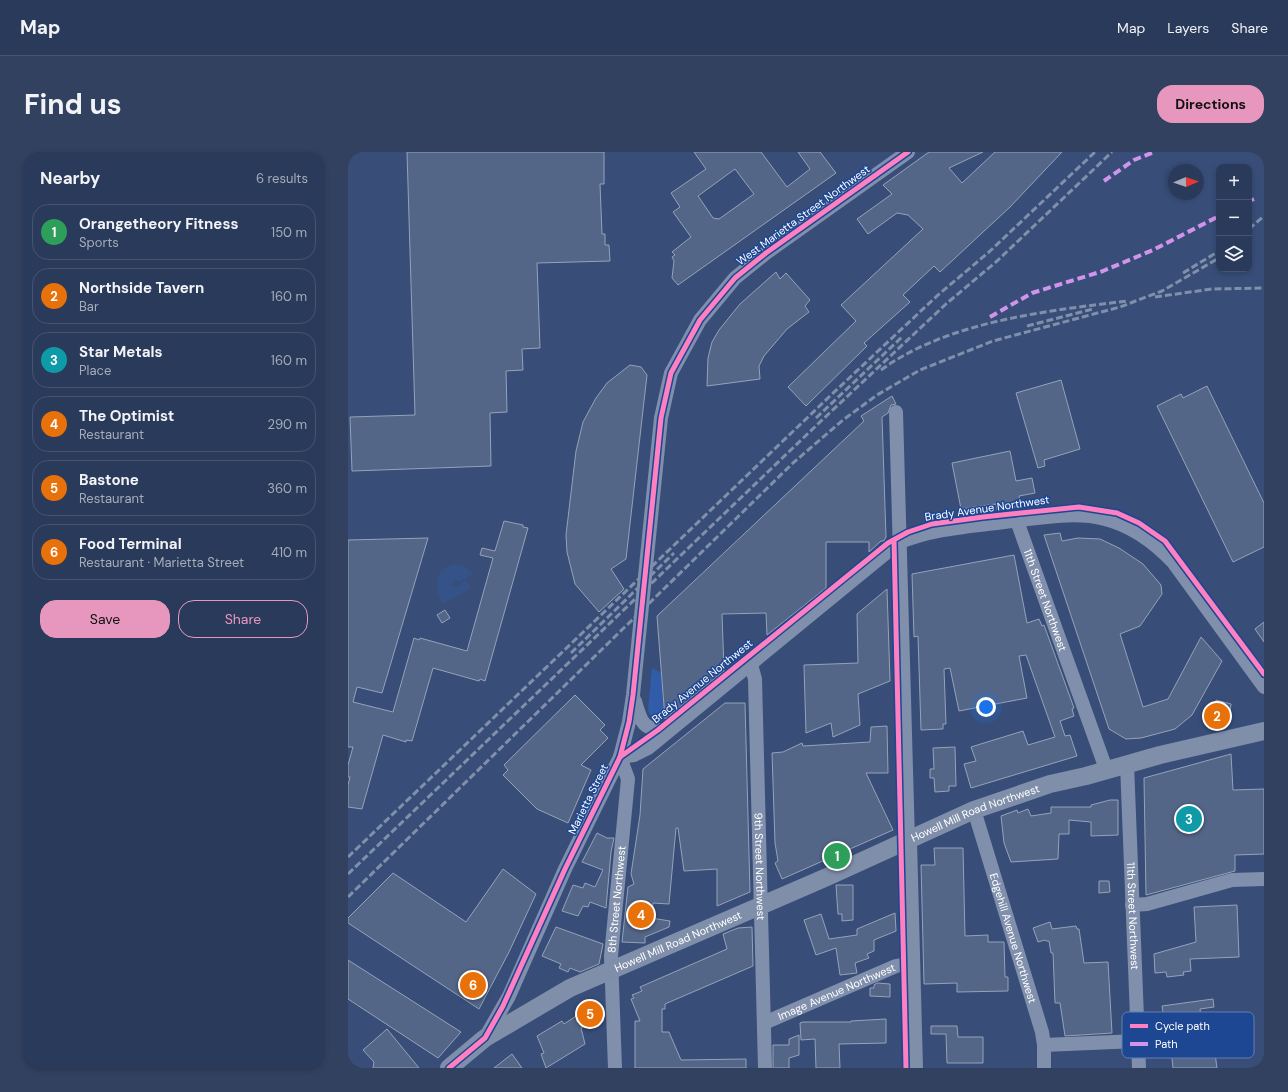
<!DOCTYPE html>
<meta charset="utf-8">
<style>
body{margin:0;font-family:"DM Sans",sans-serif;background:#324160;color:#f1f3f6}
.controls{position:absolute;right:12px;top:12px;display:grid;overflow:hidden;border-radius:8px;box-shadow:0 2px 6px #0003}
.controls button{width:36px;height:36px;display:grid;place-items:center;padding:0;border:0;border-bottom:1px solid #465470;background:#2a3a5a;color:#f1f3f6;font:20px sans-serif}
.compass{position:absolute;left:820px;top:12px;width:36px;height:36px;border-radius:50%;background:#2a3a5a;box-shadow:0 2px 6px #0003;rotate:88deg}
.you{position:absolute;left:638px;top:555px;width:14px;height:14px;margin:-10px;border:3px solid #fff;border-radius:50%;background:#1a73e8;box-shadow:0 0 0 6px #1a73e833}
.badge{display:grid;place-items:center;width:26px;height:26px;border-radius:50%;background:#e797bd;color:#fff;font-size:13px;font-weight:700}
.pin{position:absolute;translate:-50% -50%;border:2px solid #fff;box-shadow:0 1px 4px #0006}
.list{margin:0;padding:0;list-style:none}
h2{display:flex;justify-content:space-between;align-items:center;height:52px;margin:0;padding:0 16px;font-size:17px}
h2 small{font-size:13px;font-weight:400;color:#a5adbb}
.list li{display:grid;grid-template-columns:26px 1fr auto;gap:12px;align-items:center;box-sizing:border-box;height:56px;margin:0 8px 8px;padding:0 8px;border:1px solid #465470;border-radius:16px}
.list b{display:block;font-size:15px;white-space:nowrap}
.list p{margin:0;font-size:13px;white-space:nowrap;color:#a5adbb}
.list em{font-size:13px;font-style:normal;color:#a5adbb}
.actions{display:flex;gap:8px;padding:12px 16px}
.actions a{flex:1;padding:9px 0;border:1px solid #e797bd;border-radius:16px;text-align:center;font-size:14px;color:#e797bd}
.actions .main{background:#e797bd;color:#111}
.icon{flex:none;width:22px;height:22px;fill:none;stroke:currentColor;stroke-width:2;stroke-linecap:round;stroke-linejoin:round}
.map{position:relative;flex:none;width:916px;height:916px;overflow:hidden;border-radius:16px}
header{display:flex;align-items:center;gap:24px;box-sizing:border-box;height:56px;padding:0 20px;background:#2a3a5a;border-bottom:1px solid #465470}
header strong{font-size:19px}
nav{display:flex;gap:22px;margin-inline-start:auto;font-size:14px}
.intro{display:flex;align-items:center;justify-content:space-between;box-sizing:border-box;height:96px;padding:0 24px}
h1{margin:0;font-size:28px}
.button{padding:10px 18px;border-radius:16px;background:#e797bd;color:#111;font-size:14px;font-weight:700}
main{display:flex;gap:24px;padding:0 24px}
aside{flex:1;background:#2a3a5a;border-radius:16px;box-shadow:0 2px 6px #0003}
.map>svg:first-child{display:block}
.green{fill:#315ca9}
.water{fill:#355289}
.building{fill:#546687;stroke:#95a2b9;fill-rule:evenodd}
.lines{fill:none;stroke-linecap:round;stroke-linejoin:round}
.minor{stroke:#808fab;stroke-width:14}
.major{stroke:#7f8ea9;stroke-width:18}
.rail{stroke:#808faa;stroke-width:3;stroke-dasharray:7 3;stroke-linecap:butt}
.quiet{stroke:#d193ec;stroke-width:4;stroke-dasharray:8 4;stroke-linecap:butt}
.cycleway-casing{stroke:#1d4693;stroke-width:8}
.cycleway{stroke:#ff80c0;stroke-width:5}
.labels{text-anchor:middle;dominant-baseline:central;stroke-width:3;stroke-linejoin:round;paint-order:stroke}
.street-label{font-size:11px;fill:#fff;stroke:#1d4693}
.key{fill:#1d4693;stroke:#617eb3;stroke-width:1}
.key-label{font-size:11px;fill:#fff}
</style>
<header>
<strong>Map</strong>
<nav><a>Map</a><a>Layers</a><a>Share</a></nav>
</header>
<div class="intro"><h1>Find us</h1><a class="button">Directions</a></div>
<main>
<aside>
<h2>Nearby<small>6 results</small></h2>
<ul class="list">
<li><span class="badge" style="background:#2e9e5b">1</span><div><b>Orangetheory Fitness</b><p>Sports</p></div><em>150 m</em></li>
<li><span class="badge" style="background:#e8710a">2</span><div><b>Northside Tavern</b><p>Bar</p></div><em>160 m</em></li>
<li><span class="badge" style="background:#0f9aa8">3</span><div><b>Star Metals</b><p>Place</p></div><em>160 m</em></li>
<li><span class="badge" style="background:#e8710a">4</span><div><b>The Optimist</b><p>Restaurant</p></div><em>290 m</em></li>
<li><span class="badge" style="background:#e8710a">5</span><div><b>Bastone</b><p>Restaurant</p></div><em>360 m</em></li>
<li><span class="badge" style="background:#e8710a">6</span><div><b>Food Terminal</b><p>Restaurant · Marietta Street</p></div><em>410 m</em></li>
</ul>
<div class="actions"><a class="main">Save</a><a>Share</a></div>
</aside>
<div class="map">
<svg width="916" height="916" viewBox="0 0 916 916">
<rect width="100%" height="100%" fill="#384e78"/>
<polygon class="green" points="304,516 313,521 316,567 312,569 304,566 300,558"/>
<path class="water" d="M105,412l12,3 8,7 -13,7 -5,-1 -3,4v2l5,1 9,-7 5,8 -28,16 -6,-10 2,-1c-6,-13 1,-24 14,-29z"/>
<g class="building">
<polygon points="59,0 256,0 256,32 252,32 254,82 257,82 257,93 261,93 262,109 189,111 192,196 174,197 175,218 158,219 159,260 142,261 143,314 4,319 2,265 67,263"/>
<path d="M346,0h67l26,35 23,-18 -12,-17h22l16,21 -158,112 -6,-7 2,-17 -2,-4 3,-2 -3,-3 19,-15 -18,-25 7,-5 -9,-14 35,-24zM387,17l19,25 -35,25 -6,-1 -15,-22z"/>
<polygon points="581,0 635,0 601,16 614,31 647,0 714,0 662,55 592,120 586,114 555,143 562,150 516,191 519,194 458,254 440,235 508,169 493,153 575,77 560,63 549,61 520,82 509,67 544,42 535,33"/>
<polygon points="428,120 432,127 438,121 462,148 457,154 461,160 439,177 416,204 411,214 412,227 359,234 360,206 364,190 371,178 392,152"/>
<polygon points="282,213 293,215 299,223 278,407 263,417 276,437 251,460 227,432 219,400 218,383 228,299 235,270 248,246 259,231"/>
<polygon points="713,228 732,297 696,308 697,314 690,316 668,241"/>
<polygon points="859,234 916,351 916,395 885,410 809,254 833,242 835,246"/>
<polygon points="544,244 548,252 543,253 540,261 534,265 538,385 536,389 533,389 521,400 521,390 478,390 478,436 419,483 418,461 374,462 376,519 317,567 309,464 516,269 513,264"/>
<polygon points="662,299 668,329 684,326 687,341 671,344 673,354 649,358 648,352 613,357 604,311"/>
<polygon points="156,369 175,373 175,375 180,376 137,529 132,527 131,529 85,516 64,589 58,588 58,590 35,583 14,657 0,655 0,633 2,625 0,625 0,613 5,595 0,595 0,388 80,386 34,541 9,535 5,550 45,560 66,486 71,488 72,486 119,499 145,406 132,403 134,396 147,399"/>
<polygon points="712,381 714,389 730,386 752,387 771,396 795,412 813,433 814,442 792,474 772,482 795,555 820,547 853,485 874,509 844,563 827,577 793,586 778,587 761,577 696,383"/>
<polygon points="666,403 679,471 691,467 694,474 696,473 726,556 724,557 726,564 712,569 717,584 722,583 729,604 623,636 616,612 628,609 623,595 675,579 680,593 707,585 678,503 671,504 679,546 611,559 602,516 596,517 598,572 595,572 595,577 573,578 570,484 566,485 564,422"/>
<polygon points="539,437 542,529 510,542 512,573 485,585 483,571 458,581 456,513 510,511 509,462"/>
<polygon points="97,458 102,466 94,471 89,463"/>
<polygon points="916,470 916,490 907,477"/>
<polygon points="227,543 257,573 252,578 260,586 233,613 243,618 220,671 189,657 155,623 160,618 156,613"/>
<polygon points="868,548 883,552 881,571 858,574 857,557 867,556"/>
<polygon points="377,551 397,551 402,740 369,754 369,717 336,719 330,676 328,676 321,752 305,751 303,766 322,769 321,775 297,785 297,791 274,790 280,735 286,732 283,722 292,663 295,617"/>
<polygon points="539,574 540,621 518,621 545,678 434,727 427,711 430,709 427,691 424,601 435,600 454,591 455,594 522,590 523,575"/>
<polygon points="607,595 608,634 601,634 601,639 587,640 586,626 582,626 582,617 586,617 585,596"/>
<polygon points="883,602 885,638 916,637 916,702 887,703 887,719 798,743 796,626"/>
<polygon points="762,648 770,648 770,683 743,684 743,670 721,668 721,682 711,682 710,707 663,710 656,691 653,664 669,658 670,661 680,657 683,664 703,661 703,655 743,655 743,653"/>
<polygon points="249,681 259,686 266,686 263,700 258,756 242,750 240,755 235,754 230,764 214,759 225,733 235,736 237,731 247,735 255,718 234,710"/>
<polygon points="586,696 615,696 617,784 640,783 640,790 656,790 657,825 660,825 660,839 609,840 609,831 576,832 573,713 587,713"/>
<polygon points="155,717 188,742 161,800 131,857 0,771 0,766 45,721 118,770"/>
<polygon points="751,729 761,729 762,740 751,741"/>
<polygon points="488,733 505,733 505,768 494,769 494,762 490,762"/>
<polygon points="889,753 891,805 842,807 843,819 835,820 836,823 819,825 818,820 807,821 806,802 848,790 846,755"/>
<polygon points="547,761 548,779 526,788 526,799 519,802 521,806 507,811 509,821 492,823 488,796 468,803 456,768 473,762 481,787 509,783 509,777"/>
<polygon points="702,770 704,777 728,774 729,777 731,777 736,811 760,810 764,881 717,884 712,851 707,851 705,801 703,801 701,789 698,789 697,788 690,790 685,776"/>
<polygon points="208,775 255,792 251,812 232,820 222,816 220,820 211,816 213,812 194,804"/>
<polygon points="404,775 405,814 317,852 317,857 314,857 314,880 321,880 333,908 398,907 398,916 287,916 287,869 292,869 283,847 286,846 284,843 294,839 292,835 379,797 375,782 390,776"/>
<polygon points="0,808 113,880 90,906 0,847"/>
<polygon points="529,831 542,832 542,845 522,844 522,836 526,836 526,833"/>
<polygon points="865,847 866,855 852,857 856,888 865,887 869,916 825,916 821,879 818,880 814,854"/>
<polygon points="248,851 255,863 233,876 237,892 198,916 193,902 196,901 189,884 214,869 216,872"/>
<polygon points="538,867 538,891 491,892 492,916 468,916 467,887 453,888 452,871 455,870 503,870 503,869"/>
<polygon points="583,874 609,874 610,885 635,885 635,911 599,911 598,882 583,882"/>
<polygon points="39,877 71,916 25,916 26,910 15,898"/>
<polygon points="451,883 451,903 441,906 441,916 425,916 425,893 441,893 441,887"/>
<polygon points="164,902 174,916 146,916"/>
</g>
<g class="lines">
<g class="minor">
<polyline points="548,260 560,689"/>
<path id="s1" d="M669,369l89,248"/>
<path id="s2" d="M403,513l4,14 10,389"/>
<path d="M287,549c6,22 8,29 33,30"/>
<path d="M272,605l14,-2 14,-7 250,-205c35,-15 76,-17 114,-22 30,-3 63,-10 93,-2 28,7 49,23 68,43l91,125"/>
<path id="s3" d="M779,612l12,304"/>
<path id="s4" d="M626,658l68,222 2,13v23"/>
<polyline points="784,753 799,752 884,728 916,727"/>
<path id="s5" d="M416,871l132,-57 15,-3"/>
<polyline points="137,886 161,844 217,717 272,605 281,570 285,543 313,266 323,221 352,168 387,126 418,101 560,0"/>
<polyline points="696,893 789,889"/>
<path id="s6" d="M267,916l-4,-112 17,-177 -8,-22"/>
</g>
<g class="major">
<polyline points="560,689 566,916"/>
<path id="s7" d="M101,916l36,-30 85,-50 257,-111 147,-67 76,-26 36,-8 74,-21 104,-24"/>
</g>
<g class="rail">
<polyline points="901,77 916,64"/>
<polyline points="835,121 871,99"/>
<polyline points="807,145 864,137 916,136"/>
<polyline points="679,174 745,157"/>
<path d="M533,218c68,-49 165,-59 246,-69"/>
<polyline points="468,266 554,185"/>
<polyline points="223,501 326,401"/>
<polyline points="0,705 482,244 590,143 641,100 747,0"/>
<polyline points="0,722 473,269 598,152 649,109 764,0"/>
<polyline points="0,745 445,311 495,268 529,243 572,218 645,189 772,155 814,139 871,106"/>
</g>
<g class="quiet">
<polyline points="756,29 786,8 806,0"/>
<polyline points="901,49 906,47"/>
<polyline points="642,165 684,141 755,119 805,98 871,64"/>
</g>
<defs>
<g id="cycleway">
<polyline points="546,388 558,916"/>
<polyline points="272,605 310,578 540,391 560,380 584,372 635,365 731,355 769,361 791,371 817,389 916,522"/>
<polyline points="101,916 137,886 155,854 217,717 272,605 281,570 285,543 313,266 323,221 352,168 387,126 418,101 560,0"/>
</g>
</defs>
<use href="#cycleway" class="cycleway-casing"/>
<use href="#cycleway" class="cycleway"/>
</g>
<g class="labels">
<g class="street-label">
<text transform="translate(455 63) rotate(-36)">West Marietta Street Northwest</text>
<text transform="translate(639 356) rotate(-8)">Brady Avenue Northwest</text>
<text stroke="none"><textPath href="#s1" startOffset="84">11th Street Northwest</textPath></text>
<text transform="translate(354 529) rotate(-39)">Brady Avenue Northwest</text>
<text transform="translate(240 647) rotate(-64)">Marietta Street</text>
<text stroke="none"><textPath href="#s7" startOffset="587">Howell Mill Road Northwest</textPath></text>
<text stroke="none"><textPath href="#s2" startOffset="202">9th Street Northwest</textPath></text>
<text stroke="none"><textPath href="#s6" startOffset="169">8th Street Northwest</textPath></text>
<text stroke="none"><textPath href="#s3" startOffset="152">11th Street Northwest</textPath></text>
<text stroke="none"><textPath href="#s4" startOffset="134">Edgehill Avenue Northwest</textPath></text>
<text stroke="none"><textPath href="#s7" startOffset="263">Howell Mill Road Northwest</textPath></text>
<text stroke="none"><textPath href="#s5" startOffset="79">Image Avenue Northwest</textPath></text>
</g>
</g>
<rect x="774" y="860" width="132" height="46" rx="6" class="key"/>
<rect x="782" y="872" width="18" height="4" fill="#ff80c0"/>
<rect x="782" y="890" width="18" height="4" fill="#d193ec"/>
<g class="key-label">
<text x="807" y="878">Cycle path</text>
<text x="807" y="896">Path</text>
</g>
</svg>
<div class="controls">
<button>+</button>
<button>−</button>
<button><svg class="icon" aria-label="layers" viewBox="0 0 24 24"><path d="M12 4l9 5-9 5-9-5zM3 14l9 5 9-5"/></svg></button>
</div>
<svg class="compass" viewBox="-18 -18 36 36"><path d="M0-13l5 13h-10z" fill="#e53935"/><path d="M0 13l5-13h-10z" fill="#a5adbb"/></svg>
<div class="you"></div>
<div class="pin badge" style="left:489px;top:704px;background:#2e9e5b">1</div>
<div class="pin badge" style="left:869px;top:564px;background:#e8710a">2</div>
<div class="pin badge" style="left:841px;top:667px;background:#0f9aa8">3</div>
<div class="pin badge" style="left:293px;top:763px;background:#e8710a">4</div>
<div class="pin badge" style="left:242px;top:862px;background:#e8710a">5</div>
<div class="pin badge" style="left:125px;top:833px;background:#e8710a">6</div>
</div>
</main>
